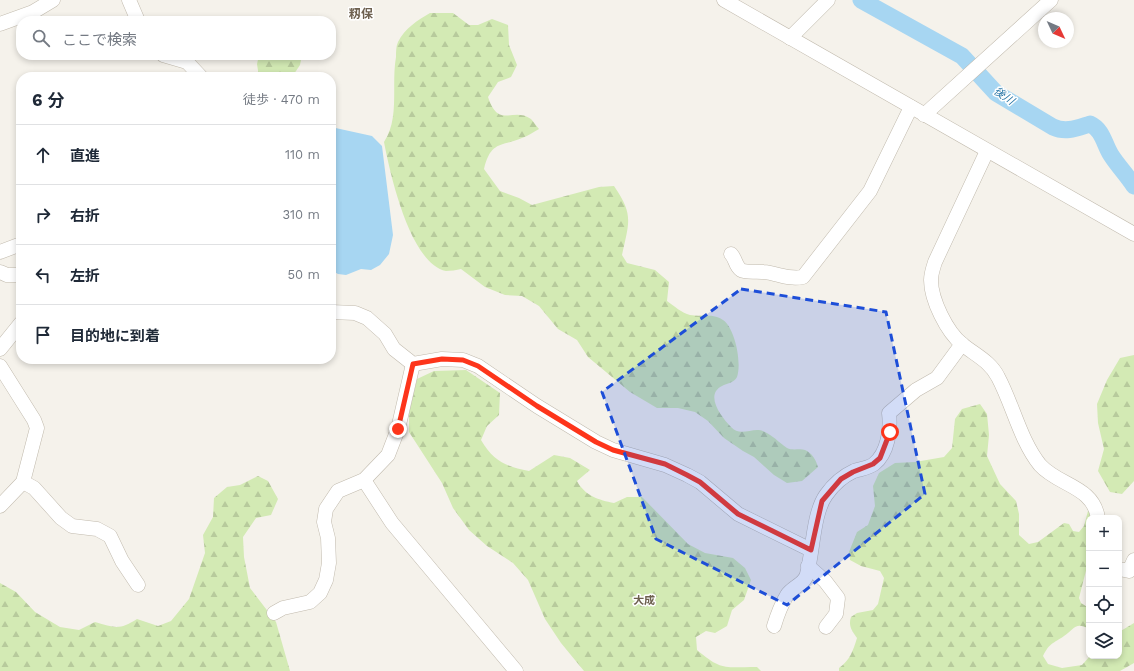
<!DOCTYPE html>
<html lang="ja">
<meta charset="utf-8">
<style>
body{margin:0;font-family:"Work Sans","Noto Sans JP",sans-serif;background:#f2f2f3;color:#1f2937}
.controls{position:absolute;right:12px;bottom:12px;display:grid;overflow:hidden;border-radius:8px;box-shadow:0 2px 6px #0003}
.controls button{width:36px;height:36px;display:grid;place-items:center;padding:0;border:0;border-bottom:1px solid #e0e1e3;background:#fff;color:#1f2937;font:20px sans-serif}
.compass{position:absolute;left:1038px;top:12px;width:36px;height:36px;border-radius:50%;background:#fff;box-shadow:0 2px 6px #0003;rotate:134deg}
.stop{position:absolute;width:12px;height:12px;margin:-9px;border:3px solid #fd351b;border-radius:50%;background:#fff}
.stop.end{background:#fd351b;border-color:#fff;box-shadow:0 1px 4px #0008}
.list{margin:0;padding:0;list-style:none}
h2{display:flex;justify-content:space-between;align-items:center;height:52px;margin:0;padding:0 16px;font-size:17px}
h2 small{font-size:13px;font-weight:400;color:#747a83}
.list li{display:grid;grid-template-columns:26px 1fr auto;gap:12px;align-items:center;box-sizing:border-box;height:60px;padding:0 16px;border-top:1px solid #e0e1e3}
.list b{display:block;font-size:15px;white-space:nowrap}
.list em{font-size:13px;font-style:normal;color:#747a83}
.icon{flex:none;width:22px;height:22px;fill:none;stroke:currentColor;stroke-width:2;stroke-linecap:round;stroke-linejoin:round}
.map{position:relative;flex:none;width:1134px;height:671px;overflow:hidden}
.search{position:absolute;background:#fff;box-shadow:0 2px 6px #0003;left:16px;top:16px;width:320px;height:44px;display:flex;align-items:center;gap:10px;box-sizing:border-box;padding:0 14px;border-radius:16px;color:#747a83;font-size:15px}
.panel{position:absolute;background:#fff;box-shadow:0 2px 6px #0003;left:16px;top:72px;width:320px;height:292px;border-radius:16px}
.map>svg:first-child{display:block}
.forest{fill:url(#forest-firs)}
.water{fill:#a7d6f2}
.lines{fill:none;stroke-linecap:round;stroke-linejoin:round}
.river{stroke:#a7d6f2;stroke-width:17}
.minor-casing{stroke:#c1baad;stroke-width:15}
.minor{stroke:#fff;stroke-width:14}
.route{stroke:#fd351b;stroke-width:5}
.marked{fill:#1d4ed8;fill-opacity:0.2;stroke:#1d4ed8;stroke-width:3;stroke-dasharray:8 5;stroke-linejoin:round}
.labels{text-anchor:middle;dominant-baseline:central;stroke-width:3;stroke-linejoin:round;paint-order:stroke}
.water-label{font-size:11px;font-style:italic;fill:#2b78a8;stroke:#fff}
.neighbourhood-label{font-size:11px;font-weight:bold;fill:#6d604f;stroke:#fff}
.quarter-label{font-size:12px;font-weight:bold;fill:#6d604f;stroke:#fff}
</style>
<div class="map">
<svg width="1134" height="671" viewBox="0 0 1134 671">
<defs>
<pattern id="forest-firs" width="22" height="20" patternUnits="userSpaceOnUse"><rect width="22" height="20" fill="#d3eab4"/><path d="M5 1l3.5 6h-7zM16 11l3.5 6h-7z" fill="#b7ca9c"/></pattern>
</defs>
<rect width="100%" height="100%" fill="#f5f2eb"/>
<g class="forest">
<path d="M430,13h23l16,12h9l14,-6 16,6 1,20 8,20 -6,12 -13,5 -10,15c11,33 25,9 43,22 3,3 5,7 8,10 -6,3 -11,7 -17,9 -22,9 -31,3 -38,31l16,22 19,7 13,7 67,-18 15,-1c20,29 15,36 8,69l5,8 28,7 14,12 -2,19c7,5 15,12 23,14 11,2 22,-2 33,5 12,8 19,43 14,57 -3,6 -10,6 -15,9 -18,9 0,32 9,41 8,9 19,2 28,3 11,2 20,13 28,18 6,3 13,0 18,2 7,3 11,10 13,17l-16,14 -15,2 -13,-8 -20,-18 -11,-6 -19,-13 -16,-17 -13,-9 -17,-4h-21l-27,-16 -42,-35 -11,-17 -19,-11 -19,-23 -17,-10 -17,-1 -20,-8 -24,-18c-4,1 -11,2 -15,2 -36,-7 -56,-98 -62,-129 16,-24 7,-57 12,-85 0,-5 0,-11 2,-15 7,-14 20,-22 32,-29z"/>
<polygon points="259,55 302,55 300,65 292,77 259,77 257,64"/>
<polygon points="1134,355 1134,481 1122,494 1110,492 1098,471 1104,449 1098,423 1097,404 1107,380 1120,358"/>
<path d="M466,370l34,23 -1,22 -12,11 -6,14c13,22 25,26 48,31l25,-16 16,3 20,12 -13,11c8,15 22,19 37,22l13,-6h15l46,47 17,9 28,5 12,10 6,12 -7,20 -12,10 -5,16 -12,7 -9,-2 -10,6 1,13c25,21 27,17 60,17l4,4h-177l-23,-28 -16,-24 -17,-39 -15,-17 -26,-17 -18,-16 -16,-22 -11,-25 -33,-51v-19l8,-34 17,-8z"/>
<path d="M980,404l7,10 2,21 -2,21 13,28 16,17 3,13v21l10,9 9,-2 26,-19 5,1 4,7 6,1 5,-6 4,-15h5l1,7h-5v41l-10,39 2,5 8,5v21c-14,-8 -15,1 -25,7 -11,8 -14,6 -21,20l5,8 14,4 20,-3 8,-9h29v-24l15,-9v40l-14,8h-281v-3c11,-8 14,-17 18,-30 -5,-7 -9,-12 -6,-21l6,-4 16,-3 5,-6 6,-26 -4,-7 -19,-5 -11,-6 -1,-8 8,-20 11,-7 7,-19 -2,-20 6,-13 16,-10 20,-1 29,-5 8,-9 3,-29 7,-10z"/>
<path d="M258,476l10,5 10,18 -7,16 -15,3 -13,19 1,20 6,31 26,34 14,49h-290v-88l16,9 19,20 25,15 19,3 16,-8c20,6 25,8 42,-3l21,7 13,-5 18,-22 16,-46 -2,-18 10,-18 1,-19 13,-11 13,-2z"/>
</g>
<polygon class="water" points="331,127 372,136 382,146 393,235 389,254 380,265 371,270 361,269 346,275 338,274 331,270"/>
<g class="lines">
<path class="river" d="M861,0l101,56 34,37 57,34c13,6 24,1 37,-3 13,6 14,20 21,31 7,11 16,20 23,31"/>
<defs>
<g id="minor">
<polyline points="129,0 138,21"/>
<polyline points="724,0 1134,234"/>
<polyline points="0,24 33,12 53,0"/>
<polyline points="790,38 828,0"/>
<polyline points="163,55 187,62 201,77"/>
<polyline points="924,115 1051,0"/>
<path d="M987,151l-52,111c-2,6 -4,12 -4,18 0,20 16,52 31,64 13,11 28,17 36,33 15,28 22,63 42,88 19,21 53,21 58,53"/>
<polyline points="0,252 21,244"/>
<path d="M731,254c5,5 4,12 10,16 5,3 15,1 22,2 15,1 24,8 40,5l67,-86 41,-84"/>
<polyline points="0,272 7,275 21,275"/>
<polyline points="331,312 355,313 367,318 385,334 394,349 413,364 442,359 463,360 478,366 537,406 596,442 613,450 665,465 687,475 700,482 738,514 811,550"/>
<polyline points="0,349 21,323"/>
<polyline points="0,366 34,420 37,428 23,482 0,506"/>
<polyline points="364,480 392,523 516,671"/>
<polyline points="23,482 34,488 61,518 72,526 97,529 110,536 122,561 138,585"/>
<polyline points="808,566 825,581 838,598 836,614 826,627"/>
<polyline points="1119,569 1129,571 1134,560"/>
<polyline points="274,613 283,608 310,602 320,593 326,580 329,563 328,538 324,522 326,509 338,491 364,480 388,455 398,429 413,364"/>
<path d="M774,626c3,-10 7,-21 13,-31 5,-8 18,-11 20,-21 6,-22 6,-61 19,-79 7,-10 17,-19 28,-24 6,-2 15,-3 20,-7 14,-11 17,-35 15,-51l27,-23 21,-12 25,-34"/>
</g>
</defs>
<use href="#minor" class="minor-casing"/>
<use href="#minor" class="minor"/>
</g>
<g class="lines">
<polyline class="route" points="398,429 413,364 442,359 463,360 478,366 537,406 596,442 613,450 665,464 687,475 700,482 738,514 811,550 822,501 841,479 853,472 873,464 880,458 890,432"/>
</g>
<path class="marked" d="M741,289l145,23 39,182 -138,111 -131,-66 -54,-147z"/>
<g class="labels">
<g class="water-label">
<text transform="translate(1004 96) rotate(35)">後川</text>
</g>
<g class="neighbourhood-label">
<text x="644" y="600">大成</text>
</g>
<g class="quarter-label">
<text x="361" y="14">籾保</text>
</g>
</g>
</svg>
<div class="controls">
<button>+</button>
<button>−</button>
<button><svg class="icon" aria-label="locate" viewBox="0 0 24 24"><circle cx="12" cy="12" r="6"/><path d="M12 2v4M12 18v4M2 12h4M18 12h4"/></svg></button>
<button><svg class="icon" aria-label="layers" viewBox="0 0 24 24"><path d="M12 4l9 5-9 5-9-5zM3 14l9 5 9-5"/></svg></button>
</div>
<svg class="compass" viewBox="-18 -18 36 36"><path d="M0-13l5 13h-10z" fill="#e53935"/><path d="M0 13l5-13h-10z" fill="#747a83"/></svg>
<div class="stop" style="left:890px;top:432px"></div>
<div class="stop end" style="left:398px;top:429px"></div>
<div class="search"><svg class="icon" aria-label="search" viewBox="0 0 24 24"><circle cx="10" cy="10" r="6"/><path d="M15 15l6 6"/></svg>ここで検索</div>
<section class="panel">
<h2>6 分<small>徒歩 · 470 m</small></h2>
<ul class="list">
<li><svg class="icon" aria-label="ahead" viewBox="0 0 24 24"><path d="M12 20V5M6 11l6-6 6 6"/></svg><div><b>直進</b></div><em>110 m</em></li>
<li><svg class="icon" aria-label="right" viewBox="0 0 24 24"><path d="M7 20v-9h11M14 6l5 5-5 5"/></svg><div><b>右折</b></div><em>310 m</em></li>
<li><svg class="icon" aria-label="left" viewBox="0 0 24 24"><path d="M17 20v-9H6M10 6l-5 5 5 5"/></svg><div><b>左折</b></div><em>50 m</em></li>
<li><svg class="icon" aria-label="arrive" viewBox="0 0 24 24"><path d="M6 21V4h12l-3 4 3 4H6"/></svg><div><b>目的地に到着</b></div></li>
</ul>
</section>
</div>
